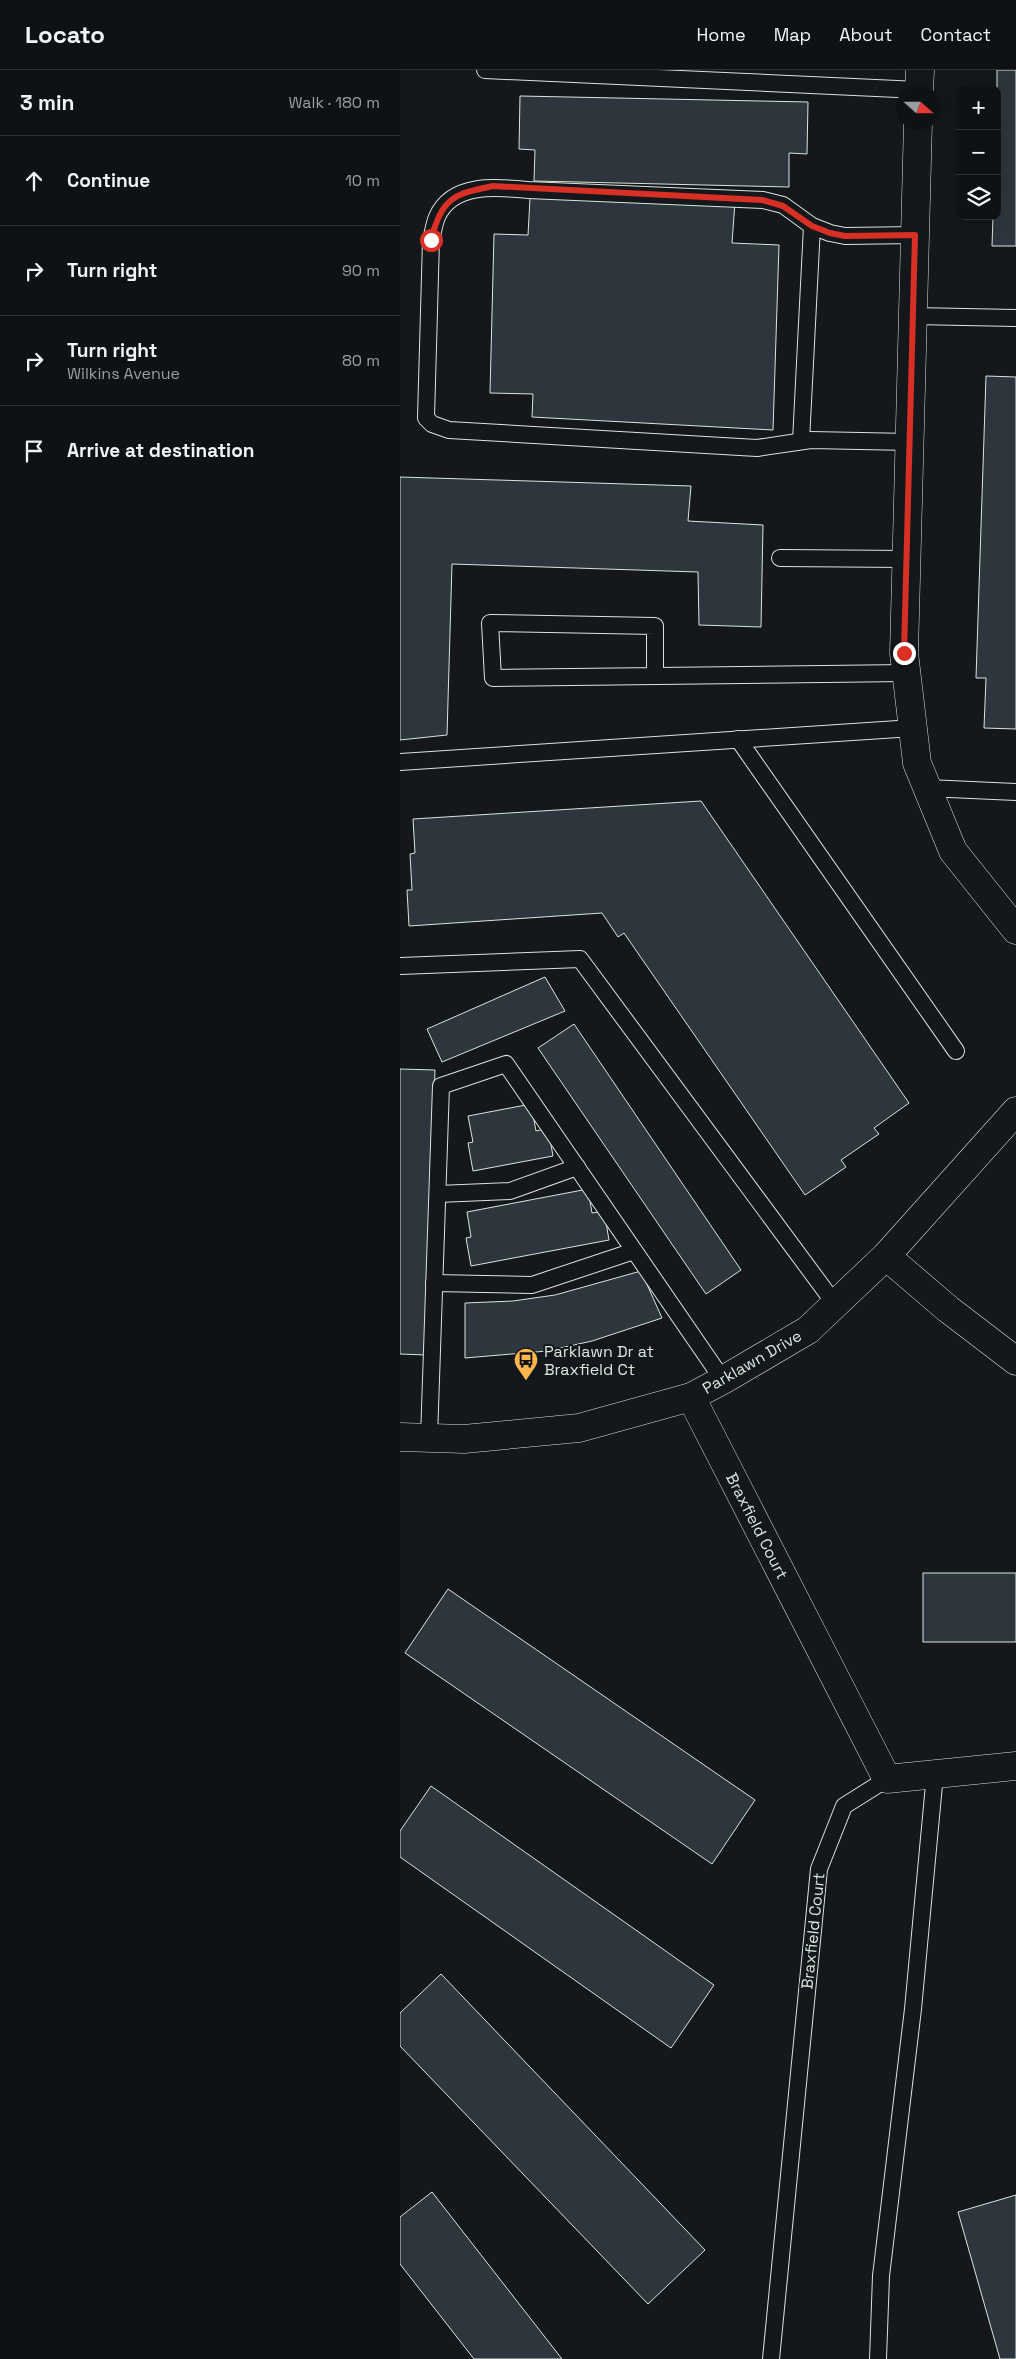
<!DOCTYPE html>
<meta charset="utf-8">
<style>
body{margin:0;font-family:"Space Grotesk",sans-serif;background:#1d2022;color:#f1f3f6}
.controls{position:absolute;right:15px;top:15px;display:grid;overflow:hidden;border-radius:10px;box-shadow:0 5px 20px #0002}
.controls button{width:45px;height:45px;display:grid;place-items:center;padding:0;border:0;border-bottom:1px solid #2f3234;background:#0f1215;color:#f1f3f6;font:25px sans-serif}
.compass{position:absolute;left:496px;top:15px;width:45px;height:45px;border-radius:50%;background:#0f1215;box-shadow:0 5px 20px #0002;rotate:111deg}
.stop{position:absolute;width:15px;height:15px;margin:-11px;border:4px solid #d93025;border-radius:50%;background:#fff}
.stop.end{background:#d93025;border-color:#fff;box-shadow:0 1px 5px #0008}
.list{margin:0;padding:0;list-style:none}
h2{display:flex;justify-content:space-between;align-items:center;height:65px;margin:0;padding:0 20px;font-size:21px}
h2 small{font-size:16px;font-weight:400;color:#9b9ea0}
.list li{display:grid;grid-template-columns:32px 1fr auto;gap:15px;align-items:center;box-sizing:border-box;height:90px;padding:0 20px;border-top:1px solid #2f3234}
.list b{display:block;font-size:19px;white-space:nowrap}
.list p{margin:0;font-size:16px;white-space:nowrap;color:#9b9ea0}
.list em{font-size:16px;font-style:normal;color:#9b9ea0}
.icon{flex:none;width:28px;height:28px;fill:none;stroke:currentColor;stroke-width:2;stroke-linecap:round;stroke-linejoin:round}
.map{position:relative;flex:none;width:616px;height:2289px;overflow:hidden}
header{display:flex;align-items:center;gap:30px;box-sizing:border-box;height:70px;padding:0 25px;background:#0f1215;border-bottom:1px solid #2f3234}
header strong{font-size:24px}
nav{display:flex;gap:28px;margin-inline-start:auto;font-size:18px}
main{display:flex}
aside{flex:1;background:#0f1215}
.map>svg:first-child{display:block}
.building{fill:#2c363c;stroke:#d8e6dc}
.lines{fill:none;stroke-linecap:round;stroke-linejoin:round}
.lane-casing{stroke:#d8e6dc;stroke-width:18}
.street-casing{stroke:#d8e6dc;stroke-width:29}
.secondary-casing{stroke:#d8e6dc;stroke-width:29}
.lane{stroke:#14181c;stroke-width:16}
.street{stroke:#14181c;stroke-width:28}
.secondary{stroke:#14181c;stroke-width:28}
.route{stroke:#d93025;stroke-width:6}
.labels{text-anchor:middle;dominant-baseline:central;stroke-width:4;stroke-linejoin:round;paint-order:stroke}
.poi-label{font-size:16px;fill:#d8e6dc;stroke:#14181c;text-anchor:start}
.street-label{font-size:16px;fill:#d8e6dc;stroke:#14181c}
</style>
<header>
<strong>Locato</strong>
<nav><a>Home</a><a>Map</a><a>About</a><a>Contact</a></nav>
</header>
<main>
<aside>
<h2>3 min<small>Walk · 180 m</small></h2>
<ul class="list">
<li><svg class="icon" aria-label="ahead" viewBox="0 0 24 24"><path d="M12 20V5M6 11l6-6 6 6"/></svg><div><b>Continue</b></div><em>10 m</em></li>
<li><svg class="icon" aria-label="right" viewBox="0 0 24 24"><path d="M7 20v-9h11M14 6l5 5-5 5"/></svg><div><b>Turn right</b></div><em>90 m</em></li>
<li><svg class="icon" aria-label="right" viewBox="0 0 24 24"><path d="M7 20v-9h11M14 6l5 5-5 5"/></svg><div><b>Turn right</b><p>Wilkins Avenue</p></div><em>80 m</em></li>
<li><svg class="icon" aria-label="arrive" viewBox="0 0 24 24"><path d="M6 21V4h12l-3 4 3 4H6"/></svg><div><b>Arrive at destination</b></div></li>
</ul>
</aside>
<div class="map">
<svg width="616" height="2289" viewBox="0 0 616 2289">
<rect width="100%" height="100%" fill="#14181c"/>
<g class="building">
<polygon points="597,0 616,0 616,176 592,176 593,146 597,146"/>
<polygon points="120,26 408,32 407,84 389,83 389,117 134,111 135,80 119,79"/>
<polygon points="130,128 335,132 332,173 379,175 373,360 132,347 133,324 90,323 94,164 128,165"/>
<polygon points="586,306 616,307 616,659 584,658 586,608 576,608"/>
<polygon points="0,407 291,416 288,451 363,455 361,557 299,555 298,502 52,494 47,665 0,670"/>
<polygon points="301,731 509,1033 474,1058 479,1064 441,1090 446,1097 405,1125 224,863 218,867 202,843 9,856 7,820 12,820 10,784 15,783 13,749"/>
<polygon points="145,907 165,941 42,992 27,959"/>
<polygon points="174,954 341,1200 306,1224 138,978"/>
<polygon points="0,999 35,1000 25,1285 0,1284"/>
<polygon points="131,1034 136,1061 148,1058 153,1086 73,1101 68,1073 73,1072 68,1046"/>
<polygon points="188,1119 192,1143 204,1141 209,1170 71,1196 66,1168 71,1167 67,1142"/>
<polygon points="241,1201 262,1248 192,1271 147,1281 65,1288 65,1233 113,1231 155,1225"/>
<rect x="523" y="1503" width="93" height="69"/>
<polygon points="48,1519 355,1730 312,1794 5,1583"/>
<polygon points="31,1716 314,1915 271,1978 0,1787 0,1761"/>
<polygon points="41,1904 305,2180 248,2234 0,1976 0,1943"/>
<polygon points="32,2122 162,2289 74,2289 0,2194 0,2147"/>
<polygon points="616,2125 616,2289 600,2289 558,2142"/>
</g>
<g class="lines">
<defs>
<g id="lane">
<polyline points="85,0 519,20"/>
<polyline points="513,246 616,248"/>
<polyline points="401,371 412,156"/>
<path d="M510,372l-99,-2 -54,8 -308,-18 -17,-6 -6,-6 5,-178c2,-7 3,-16 6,-23 15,-35 61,-30 91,-27l235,10 20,5 29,21 18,7 15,3 70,-1"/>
<polyline points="380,488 506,489"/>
<polyline points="255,606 255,556 90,553 93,608 506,603"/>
<polyline points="338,669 556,981"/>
<polyline points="0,692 513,658"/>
<polyline points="527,718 616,722"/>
<polyline points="0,896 180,889 435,1234"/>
<polyline points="38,1124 110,1121 177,1097"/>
<polyline points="34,1213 132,1215 234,1181"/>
<polyline points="29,1368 41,1016 106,994 323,1310"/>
<polyline points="371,2289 419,1799 444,1736 487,1709"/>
<polyline points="478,2289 481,2206 513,1939 535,1704"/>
</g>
<g id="street">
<polyline points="486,1186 548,1239 616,1291"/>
<polyline points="291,1327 487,1709 616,1696"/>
</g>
<g id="secondary">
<polyline points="519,22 520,0"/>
<polyline points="518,52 504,583 517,693 553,781 616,860"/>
<polyline points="0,1367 64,1369 179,1358 291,1327 323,1310 408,1260 486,1186 616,1041"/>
</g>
</defs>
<use href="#lane" class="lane-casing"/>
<use href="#street" class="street-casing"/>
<use href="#secondary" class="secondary-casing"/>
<use href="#lane" class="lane"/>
<use href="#street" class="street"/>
<use href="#secondary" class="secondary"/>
</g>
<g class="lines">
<path class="route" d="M31,170c11,-42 22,-46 62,-54l269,14 21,6 29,20 18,7 15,3 70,-1 -11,418"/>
</g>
<defs>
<symbol id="bus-pin" viewBox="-11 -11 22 30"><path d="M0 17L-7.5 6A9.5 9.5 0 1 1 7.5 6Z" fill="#ffb74d" stroke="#14181c"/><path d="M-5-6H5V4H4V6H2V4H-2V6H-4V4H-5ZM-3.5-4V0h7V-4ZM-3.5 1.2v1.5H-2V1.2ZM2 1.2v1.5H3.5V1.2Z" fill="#111"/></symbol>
</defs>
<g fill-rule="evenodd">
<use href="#bus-pin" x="112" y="1276" width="28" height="38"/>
</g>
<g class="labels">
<g class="poi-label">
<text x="144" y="1281">Parklawn Dr at<tspan x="144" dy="18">Braxfield Ct</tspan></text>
</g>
<g class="street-label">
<text transform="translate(352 1292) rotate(-30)">Parklawn Drive</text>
<text transform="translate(357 1456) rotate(63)">Braxfield Court</text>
<text transform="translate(413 1861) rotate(-84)">Braxfield Court</text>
</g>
</g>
</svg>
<div class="controls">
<button>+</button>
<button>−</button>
<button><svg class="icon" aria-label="layers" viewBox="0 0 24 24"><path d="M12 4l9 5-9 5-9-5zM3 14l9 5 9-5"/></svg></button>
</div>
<svg class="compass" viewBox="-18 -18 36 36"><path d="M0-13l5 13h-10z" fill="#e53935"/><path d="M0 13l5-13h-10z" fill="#9b9ea0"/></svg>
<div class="stop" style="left:31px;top:170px"></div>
<div class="stop end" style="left:504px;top:583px"></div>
</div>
</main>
